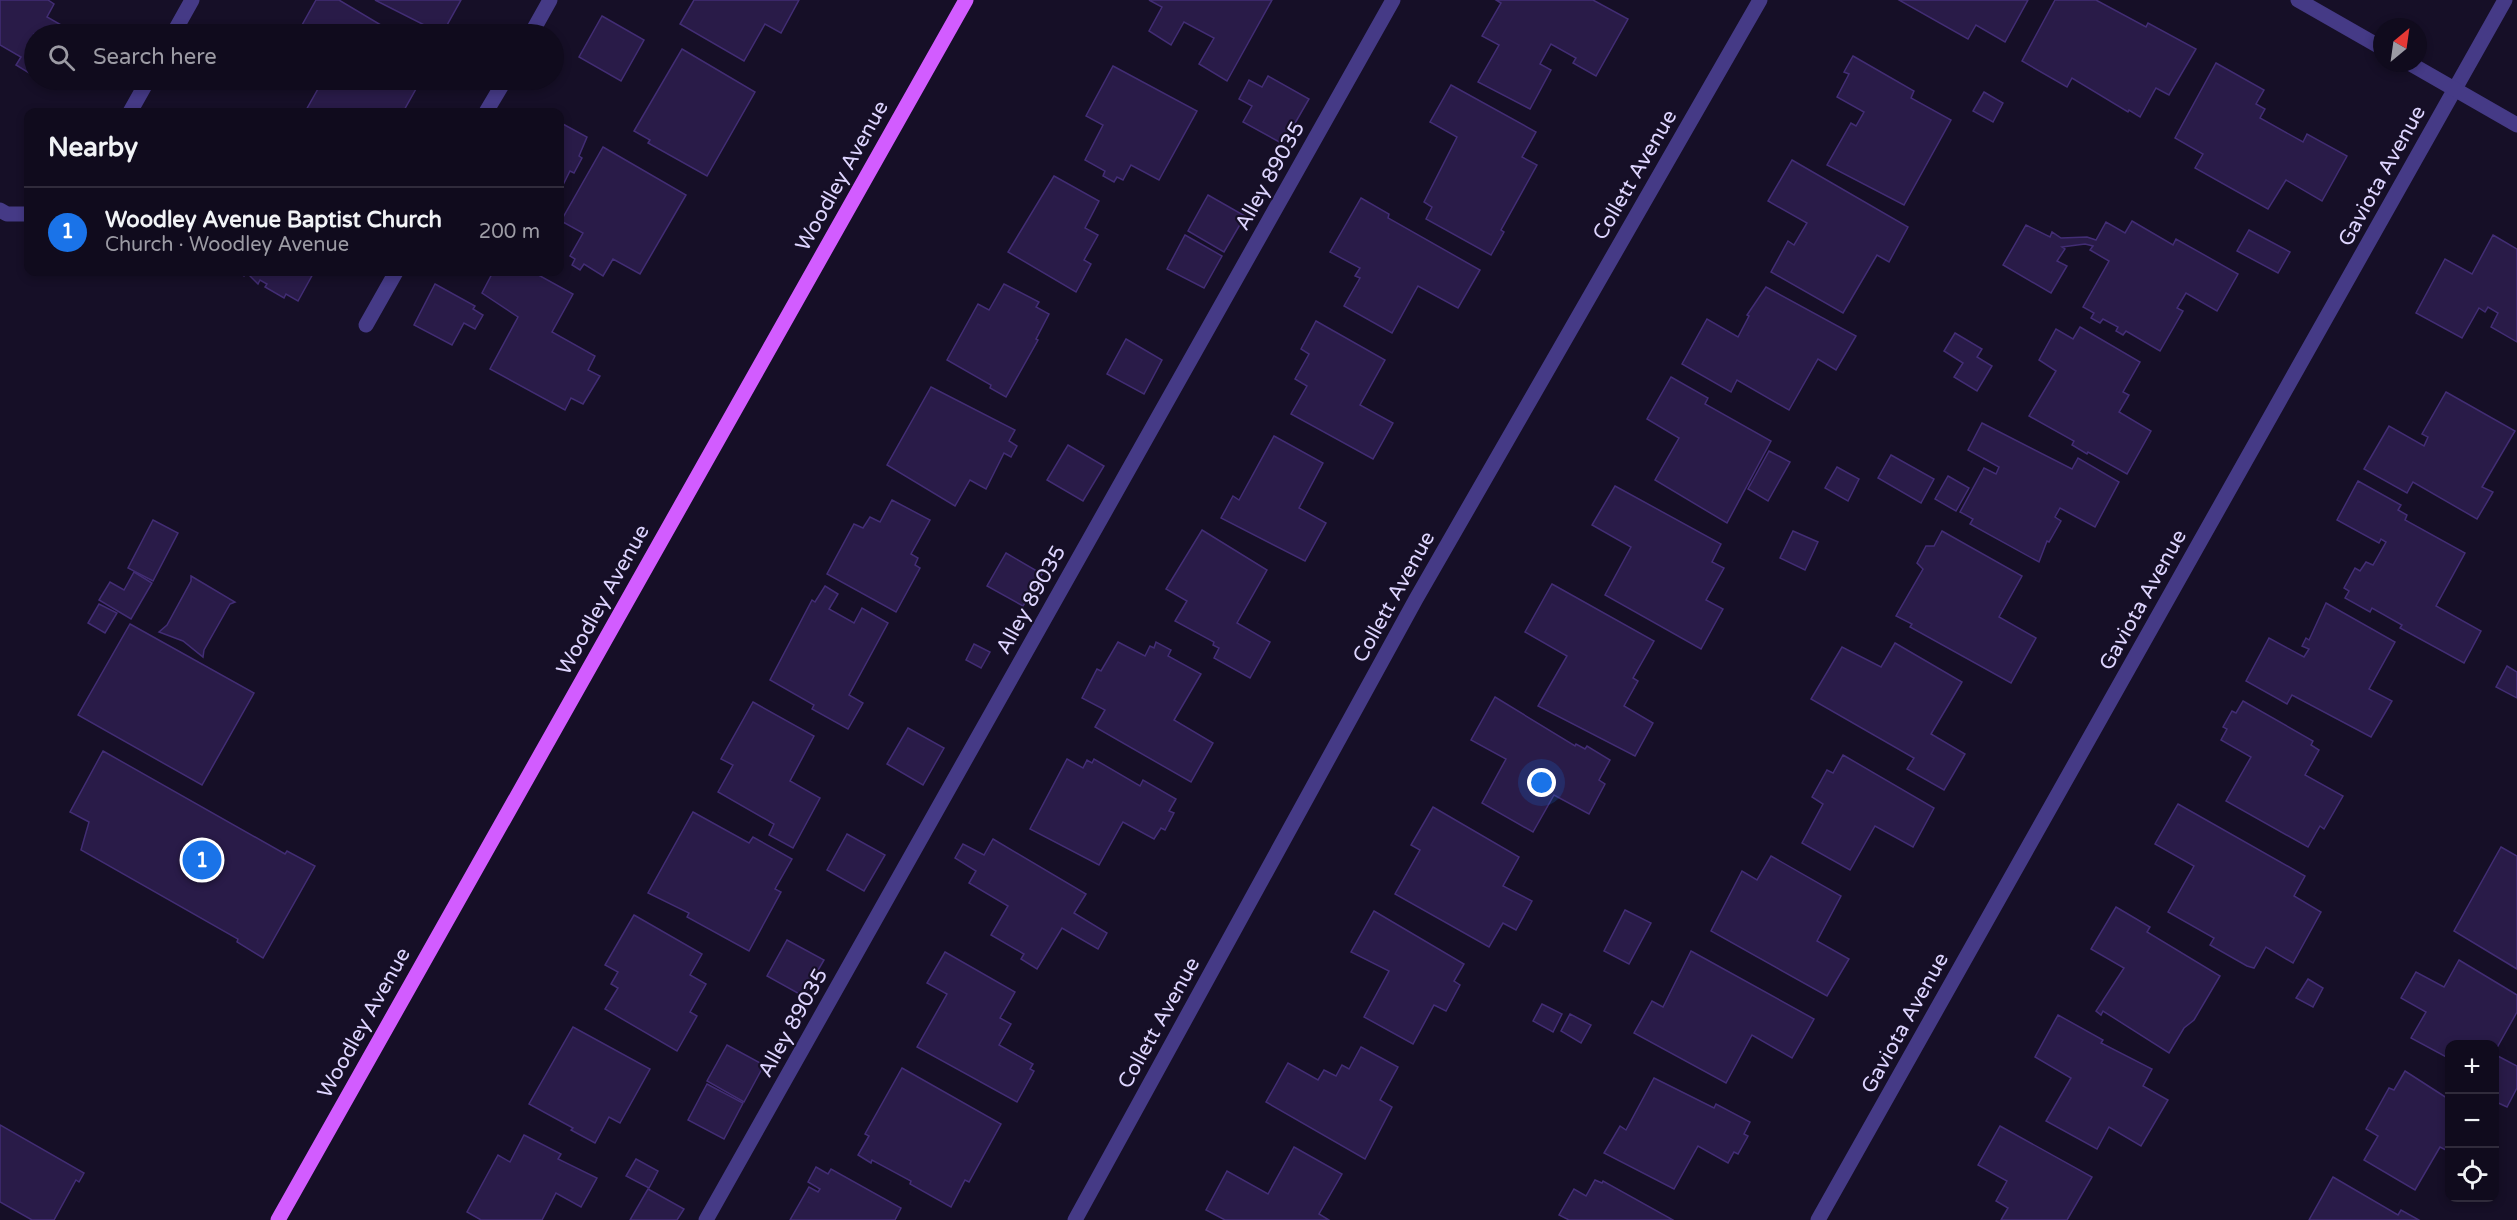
<!DOCTYPE html>
<meta charset="utf-8">
<style>
body{margin:0;font-family:"Varela Round",sans-serif;background:#191426;color:#f1f3f6}
.controls{position:absolute;right:18px;bottom:18px;display:grid;overflow:hidden;border-radius:12px;box-shadow:0 3px 9px #0003}
.controls button{width:54px;height:54px;display:grid;place-items:center;padding:0;border:0;border-bottom:2px solid #302b3b;background:#100b1d;color:#f1f3f6;font:30px sans-serif}
.compass{position:absolute;left:2373px;top:18px;width:54px;height:54px;border-radius:50%;background:#100b1d;box-shadow:0 3px 9px #0003;rotate:29deg}
.you{position:absolute;left:1542px;top:783px;width:21px;height:21px;margin:-15px;border:4px solid #fff;border-radius:50%;background:#1a73e8;box-shadow:0 0 0 9px #1a73e833}
.badge{display:grid;place-items:center;width:39px;height:39px;border-radius:50%;background:#1a73e8;color:#fff;font-size:20px;font-weight:700}
.pin{position:absolute;translate:-50% -50%;border:3px solid #fff;box-shadow:0 2px 6px #0006}
.list{margin:0;padding:0;list-style:none}
h2{display:flex;justify-content:space-between;align-items:center;height:78px;margin:0;padding:0 24px;font-size:26px}
h2 small{font-size:20px;font-weight:400;color:#9c9ba4}
.list li{display:grid;grid-template-columns:39px 1fr auto;gap:18px;align-items:center;box-sizing:border-box;height:90px;padding:0 24px;border-top:2px solid #302b3b}
.list b{display:block;font-size:22px;white-space:nowrap}
.list p{margin:0;font-size:20px;white-space:nowrap;color:#9c9ba4}
.list em{font-size:20px;font-style:normal;color:#9c9ba4}
.icon{flex:none;width:33px;height:33px;fill:none;stroke:currentColor;stroke-width:2;stroke-linecap:round;stroke-linejoin:round}
.map{position:relative;flex:none;width:2517px;height:1220px;overflow:hidden}
.search{position:absolute;background:#100b1d;box-shadow:0 3px 9px #0003;left:24px;top:24px;width:540px;height:66px;display:flex;align-items:center;gap:15px;box-sizing:border-box;padding:0 21px;border-radius:33px;color:#9c9ba4;font-size:22px}
.panel{position:absolute;background:#100b1d;box-shadow:0 3px 9px #0003;left:24px;top:108px;width:540px;height:168px;border-radius:12px}
.map>svg:first-child{display:block}
.building{fill:#291b48;stroke:#422d74;stroke-width:1.5}
.lines{fill:none;stroke-linecap:round;stroke-linejoin:round}
.service{stroke:#453a86;stroke-width:15}
.minor{stroke:#453a86;stroke-width:15}
.tertiary{stroke:#453a86;stroke-width:15}
.primary{stroke:#d25cff;stroke-width:15}
.labels{text-anchor:middle;dominant-baseline:central;stroke-width:4.5;stroke-linejoin:round;paint-order:stroke}
.street-label{font-size:21px;fill:#ded5ff;stroke:#160f27}
</style>
<div class="map">
<svg width="2517" height="1220" viewBox="0 0 2517 1220">
<rect width="100%" height="100%" fill="#160f27"/>
<g class="building">
<polygon points="0,0 48,0 54,4 47,17 77,34 34,34 34,76 16,65 21,57 0,45"/>
<polygon points="316,0 339,0 396,34 297,34"/>
<polygon points="375,0 461,0 442,34"/>
<polygon points="694,0 799,0 781,33 765,24 744,61 680,24"/>
<polygon points="1149,0 1272,0 1227,81 1199,64 1214,38 1184,22 1171,45 1149,31 1162,7"/>
<polygon points="1496,0 1593,0 1628,19 1596,76 1573,63 1576,58 1551,44 1540,64 1551,70 1530,109 1478,82 1499,45 1482,36 1501,3"/>
<polygon points="1899,0 2028,0 2005,42 1976,25 1968,39"/>
<polygon points="2055,0 2096,0 2146,27 2148,23 2196,49 2169,95 2156,88 2140,117 2129,110 2128,112 2072,78 2067,87 2022,61"/>
<polygon points="602,16 644,40 621,81 579,57"/>
<polygon points="682,49 755,92 707,176 648,143 650,140 634,131"/>
<polygon points="1853,56 1914,91 1911,98 1951,120 1904,205 1827,165 1851,123 1856,126 1864,112 1837,97 1849,74 1844,72"/>
<polygon points="2216,63 2264,90 2256,104 2265,109 2260,118 2303,142 2307,134 2347,156 2322,201 2286,180 2268,209 2195,168 2203,154 2175,138"/>
<polygon points="1113,66 1197,111 1159,180 1131,165 1123,180 1117,177 1114,182 1103,176 1105,171 1085,160 1103,125 1086,116"/>
<polygon points="1268,76 1309,99 1283,144 1243,122 1252,106 1239,99 1249,80 1262,87"/>
<polygon points="323,80 421,80 403,112 305,112"/>
<polygon points="1451,85 1536,132 1522,157 1537,165 1501,230 1504,232 1491,255 1426,219 1432,207 1424,202 1457,137 1430,122"/>
<polygon points="1984,92 2003,103 1993,122 1973,111"/>
<polygon points="561,123 587,137 579,156 582,158 574,173 570,171 561,189"/>
<polygon points="603,147 686,195 640,274 613,259 603,276 584,264 580,270 572,265 575,259 570,256 583,233 561,221"/>
<polygon points="1792,160 1908,227 1889,262 1877,255 1843,313 1771,272 1788,241 1794,245 1807,223 1768,201"/>
<polygon points="1054,176 1099,201 1085,228 1098,235 1084,260 1091,264 1076,292 1008,252"/>
<polygon points="1208,195 1245,216 1224,252 1188,231"/>
<polygon points="1361,198 1389,214 1388,218 1480,270 1458,308 1418,286 1392,333 1344,306 1360,278 1355,276 1360,268 1330,252"/>
<polygon points="2132,221 2173,245 2176,239 2238,274 2217,311 2186,293 2177,308 2183,311 2160,351 2126,331 2123,335 2116,331 2118,327 2103,319 2100,323 2091,318 2094,313 2083,307 2109,261 2090,250 2093,246 2085,244 2062,247 2065,249 2057,261 2067,266 2051,293 2003,265 2026,225 2050,237 2052,232 2061,238 2087,237 2096,240 2106,222 2125,233"/>
<polygon points="2249,230 2290,252 2278,273 2237,251"/>
<polygon points="1185,235 1222,256 1204,288 1167,269"/>
<polygon points="2493,235 2517,249 2517,342 2491,327 2498,313 2488,307 2485,312 2479,308 2462,338 2416,313 2445,259 2472,274"/>
<polygon points="237,272 314,272 298,301 286,294 284,298 265,287 267,284 260,280 258,284 246,272 244,276"/>
<polygon points="493,272 533,272 573,294 552,332 595,356 588,370 600,376 583,404 571,398 565,410 490,369 518,317 482,293"/>
<polygon points="435,284 475,306 473,309 483,315 475,329 464,323 452,345 414,325"/>
<polygon points="1004,284 1039,302 1036,307 1049,314 1036,339 1038,340 1006,397 990,388 991,385 947,360 978,304 989,310"/>
<polygon points="1766,287 1856,336 1836,370 1818,359 1789,410 1737,380 1731,392 1682,364 1707,319 1738,337 1749,316 1747,315"/>
<polygon points="1316,321 1385,360 1360,405 1393,423 1373,459 1291,414 1307,386 1295,379 1309,354 1301,349"/>
<polygon points="2080,327 2140,362 2123,392 2129,395 2119,412 2151,431 2127,474 2088,452 2087,454 2072,445 2074,441 2029,416 2056,371 2039,360 2056,329 2073,339"/>
<polygon points="1955,333 1982,349 1977,357 1992,366 1977,391 1954,377 1963,363 1944,351"/>
<polygon points="1126,339 1162,360 1144,394 1107,374"/>
<polygon points="1671,377 1708,398 1705,404 1771,441 1727,523 1655,480 1679,438 1647,419"/>
<polygon points="931,387 1015,430 1009,441 1017,446 1011,457 1004,453 986,489 970,480 955,506 887,465"/>
<polygon points="2446,392 2515,431 2482,487 2493,492 2477,519 2413,482 2407,493 2364,469 2389,426 2424,446 2428,437 2422,434"/>
<polygon points="1982,423 2072,469 2078,458 2119,482 2095,527 2060,508 2055,517 2061,521 2049,542 2047,541 2039,562 1970,524 1973,519 1960,512 1984,468 1996,474 1999,467 1968,450"/>
<polygon points="1274,436 1323,463 1299,508 1326,523 1305,561 1221,518 1233,496 1239,500"/>
<polygon points="1068,445 1104,466 1083,501 1047,480"/>
<polygon points="1769,451 1790,462 1768,501 1748,489"/>
<polygon points="1891,455 1934,479 1921,503 1878,478"/>
<polygon points="1837,467 1859,479 1848,501 1825,488"/>
<polygon points="1948,476 1969,488 1956,511 1935,499"/>
<polygon points="2358,481 2401,505 2398,510 2407,515 2405,520 2465,553 2436,606 2481,631 2464,663 2400,628 2402,625 2372,608 2370,612 2345,598 2349,591 2344,588 2355,568 2360,571 2366,562 2373,565 2386,542 2381,539 2379,543 2337,520"/>
<polygon points="1615,486 1721,544 1712,562 1724,568 1706,600 1723,609 1701,649 1605,595 1631,547 1592,525"/>
<polygon points="892,500 930,520 911,554 918,558 915,565 920,568 896,612 827,574 854,524 863,528 870,517 880,522"/>
<polygon points="153,520 178,533 153,581 128,568"/>
<polygon points="1202,530 1267,570 1237,623 1270,642 1250,678 1214,658 1219,648 1213,645 1214,642 1175,621 1187,601 1166,589"/>
<polygon points="1793,531 1818,542 1805,570 1780,558"/>
<polygon points="1942,531 2022,576 1999,617 2036,638 2011,683 1910,627 1912,624 1896,616 1923,569 1917,563 1926,546 1934,546"/>
<polygon points="1006,553 1042,574 1023,606 987,586"/>
<polygon points="134,572 152,583 131,619 99,600 110,582 124,590"/>
<polygon points="191,576 235,602 230,604 204,650 203,657 183,641 159,632 167,625 191,581"/>
<polygon points="1552,584 1654,641 1633,678 1638,681 1624,706 1653,723 1635,756 1538,706 1567,656 1525,632"/>
<polygon points="825,586 838,594 829,609 854,623 862,608 888,623 849,695 863,703 848,729 812,709 814,705 770,680 812,600 815,602"/>
<polygon points="2326,603 2395,642 2369,689 2392,701 2371,737 2292,695 2287,704 2246,681 2269,638 2304,657 2309,649 2302,646 2306,638 2309,640"/>
<polygon points="99,604 117,613 105,633 88,623"/>
<polygon points="130,624 254,693 202,785 78,715"/>
<polygon points="1118,642 1145,656 1150,646 1154,648 1156,642 1171,650 1168,656 1201,674 1174,720 1213,743 1191,782 1095,727 1105,710 1082,698 1097,669 1101,671"/>
<polygon points="1895,643 1962,682 1931,734 1965,754 1944,790 1907,769 1914,758 1811,699 1842,647 1881,667"/>
<polygon points="974,644 990,652 981,668 966,660"/>
<polygon points="2507,666 2517,672 2517,698 2496,687"/>
<polygon points="1495,697 1575,746 1576,744 1585,749 1587,746 1610,760 1599,780 1605,784 1589,814 1554,795 1533,832 1482,803 1506,759 1471,740"/>
<polygon points="2243,701 2313,741 2311,745 2319,750 2305,775 2343,796 2324,829 2320,826 2308,847 2226,801 2251,757 2221,740 2227,729 2223,727 2232,711 2236,713"/>
<polygon points="753,702 814,736 790,781 820,798 793,848 769,835 774,824 718,792 733,765 721,759"/>
<polygon points="908,728 944,748 923,785 887,764"/>
<polygon points="103,751 285,854 287,851 315,866 263,958 237,942 238,939 81,850 89,822 70,812"/>
<polygon points="1843,755 1934,808 1913,847 1875,826 1850,870 1802,843 1823,804 1812,797 1827,770 1833,773"/>
<polygon points="1067,759 1083,768 1087,760 1092,763 1094,759 1140,786 1143,780 1176,799 1169,811 1174,813 1165,830 1161,828 1154,839 1123,822 1099,865 1030,829"/>
<polygon points="2178,804 2305,876 2294,896 2321,912 2293,963 2266,947 2254,968 2247,966 2210,945 2214,938 2168,912 2194,866 2155,844"/>
<polygon points="1433,807 1519,857 1503,886 1532,901 1516,930 1503,923 1489,947 1395,894 1420,850 1411,845"/>
<polygon points="693,812 749,843 753,837 792,859 775,889 781,892 749,951 687,917 689,913 648,893"/>
<polygon points="847,834 885,855 864,891 827,870"/>
<polygon points="993,839 1086,894 1074,913 1107,933 1098,949 1062,928 1037,969 1021,959 1024,954 991,935 1008,906 969,883 976,871 955,858 963,844 984,855"/>
<polygon points="2501,847 2517,856 2517,969 2454,931"/>
<polygon points="1771,856 1841,896 1817,941 1849,959 1827,996 1711,931 1742,871 1757,880"/>
<polygon points="2116,907 2150,927 2147,932 2220,976 2194,1020 2184,1028 2169,1053 2103,1011 2101,1015 2096,1011 2124,968 2091,949"/>
<polygon points="1625,910 1651,923 1629,964 1604,951"/>
<polygon points="1374,911 1464,964 1454,981 1460,985 1446,1011 1434,1005 1413,1044 1364,1017 1389,971 1351,952"/>
<polygon points="634,915 702,954 690,975 706,984 690,1012 697,1016 677,1051 605,1009 618,988 611,984 618,972 605,965"/>
<polygon points="787,940 824,960 803,996 767,976"/>
<polygon points="1691,951 1814,1019 1792,1058 1752,1035 1726,1083 1634,1033 1652,1001 1663,1007"/>
<polygon points="945,952 1015,992 1000,1018 1011,1024 999,1045 1033,1064 1030,1069 1034,1071 1017,1102 917,1047 947,994 927,983"/>
<polygon points="2459,960 2517,995 2517,1012 2494,1053 2494,1044 2450,1044 2450,1059 2411,1038 2426,1012 2401,998 2416,972 2444,987"/>
<polygon points="2308,979 2323,988 2313,1007 2296,998"/>
<polygon points="1542,1004 1562,1014 1553,1032 1533,1021"/>
<polygon points="1570,1014 1591,1025 1581,1043 1561,1031"/>
<polygon points="2058,1015 2103,1040 2101,1043 2152,1069 2143,1086 2168,1100 2141,1146 2109,1127 2097,1149 2046,1121 2071,1078 2035,1057"/>
<polygon points="573,1027 650,1069 620,1123 609,1117 595,1143 571,1130 573,1128 529,1104"/>
<polygon points="727,1045 764,1065 744,1102 707,1081"/>
<polygon points="1361,1047 1398,1067 1380,1100 1392,1107 1365,1159 1266,1102 1288,1063 1318,1080 1324,1070 1336,1076 1342,1065 1349,1069"/>
<polygon points="2494,1054 2517,1066 2517,1088 2507,1107 2494,1101"/>
<polygon points="902,1068 1001,1124 969,1182 965,1180 951,1207 910,1184 911,1181 872,1160 871,1163 858,1155 869,1136 865,1134"/>
<polygon points="2405,1071 2450,1100 2450,1152 2440,1147 2415,1190 2364,1160 2378,1136 2366,1129 2389,1088 2394,1090"/>
<polygon points="1654,1078 1714,1108 1716,1104 1750,1122 1744,1134 1748,1136 1738,1154 1734,1152 1728,1163 1698,1146 1674,1189 1604,1153 1620,1126 1626,1130"/>
<polygon points="707,1084 743,1103 724,1139 688,1120"/>
<polygon points="0,1125 84,1173 79,1182 76,1180 54,1220 32,1220 0,1202"/>
<polygon points="2000,1126 2092,1177 2067,1220 2001,1220 2008,1208 1996,1201 2007,1181 1978,1165"/>
<polygon points="524,1135 561,1154 558,1159 597,1178 581,1207 556,1193 542,1220 481,1220 467,1212 498,1155 510,1162"/>
<polygon points="1294,1147 1342,1174 1319,1214 1329,1220 1225,1220 1206,1210 1227,1171 1268,1194"/>
<polygon points="636,1159 658,1171 649,1188 626,1176"/>
<polygon points="816,1167 828,1174 831,1169 901,1208 895,1220 790,1220 809,1187 818,1192 820,1189 808,1182"/>
<polygon points="2333,1177 2398,1215 2401,1210 2419,1220 2309,1220"/>
<polygon points="1595,1180 1602,1183 1603,1181 1673,1220 1569,1220 1559,1215 1574,1189 1586,1196"/>
<polygon points="648,1189 684,1209 677,1220 630,1220"/>
</g>
<g class="lines">
<g class="service">
<polyline points="531,34 550,0"/>
<polyline points="486,112 505,80"/>
<polyline points="366,325 396,272"/>
<polyline points="706,1220 1393,0"/>
</g>
<g class="minor">
<polyline points="173,34 192,0"/>
<polyline points="130,112 148,80"/>
<polyline points="0,210 7,214 28,214"/>
<polyline points="1075,1220 1416,599 1760,0"/>
<polyline points="1818,1220 2505,0"/>
</g>
<g class="tertiary">
<polyline points="2298,0 2382,48"/>
<polyline points="2409,63 2517,125"/>
</g>
<polyline class="primary" points="278,1220 966,0"/>
</g>
<g class="labels">
<g class="street-label">
<text transform="translate(1635 175) rotate(-60)">Collett Avenue</text>
<text transform="translate(842 176) rotate(-61)">Woodley Avenue</text>
<text transform="translate(1270 176) rotate(-61)">Alley 89035</text>
<text transform="translate(2382 176) rotate(-61)">Gaviota Avenue</text>
<text transform="translate(1394 597) rotate(-61)">Collett Avenue</text>
<text transform="translate(603 600) rotate(-61)">Woodley Avenue</text>
<text transform="translate(1031 600) rotate(-61)">Alley 89035</text>
<text transform="translate(2143 600) rotate(-61)">Gaviota Avenue</text>
<text transform="translate(364 1023) rotate(-61)">Woodley Avenue</text>
<text transform="translate(793 1023) rotate(-61)">Alley 89035</text>
<text transform="translate(1159 1023) rotate(-61)">Collett Avenue</text>
<text transform="translate(1905 1023) rotate(-61)">Gaviota Avenue</text>
</g>
</g>
</svg>
<div class="controls">
<button>+</button>
<button>−</button>
<button><svg class="icon" aria-label="locate" viewBox="0 0 24 24"><circle cx="12" cy="12" r="6"/><path d="M12 2v4M12 18v4M2 12h4M18 12h4"/></svg></button>
</div>
<svg class="compass" viewBox="-18 -18 36 36"><path d="M0-13l5 13h-10z" fill="#e53935"/><path d="M0 13l5-13h-10z" fill="#9c9ba4"/></svg>
<div class="you"></div>
<div class="pin badge" style="left:202px;top:860px">1</div>
<div class="search"><svg class="icon" aria-label="search" viewBox="0 0 24 24"><circle cx="10" cy="10" r="6"/><path d="M15 15l6 6"/></svg>Search here</div>
<section class="panel">
<h2>Nearby<small></small></h2>
<ul class="list">
<li><span class="badge">1</span><div><b>Woodley Avenue Baptist Church</b><p>Church · Woodley Avenue</p></div><em>200 m</em></li>
</ul>
</section>
</div>
